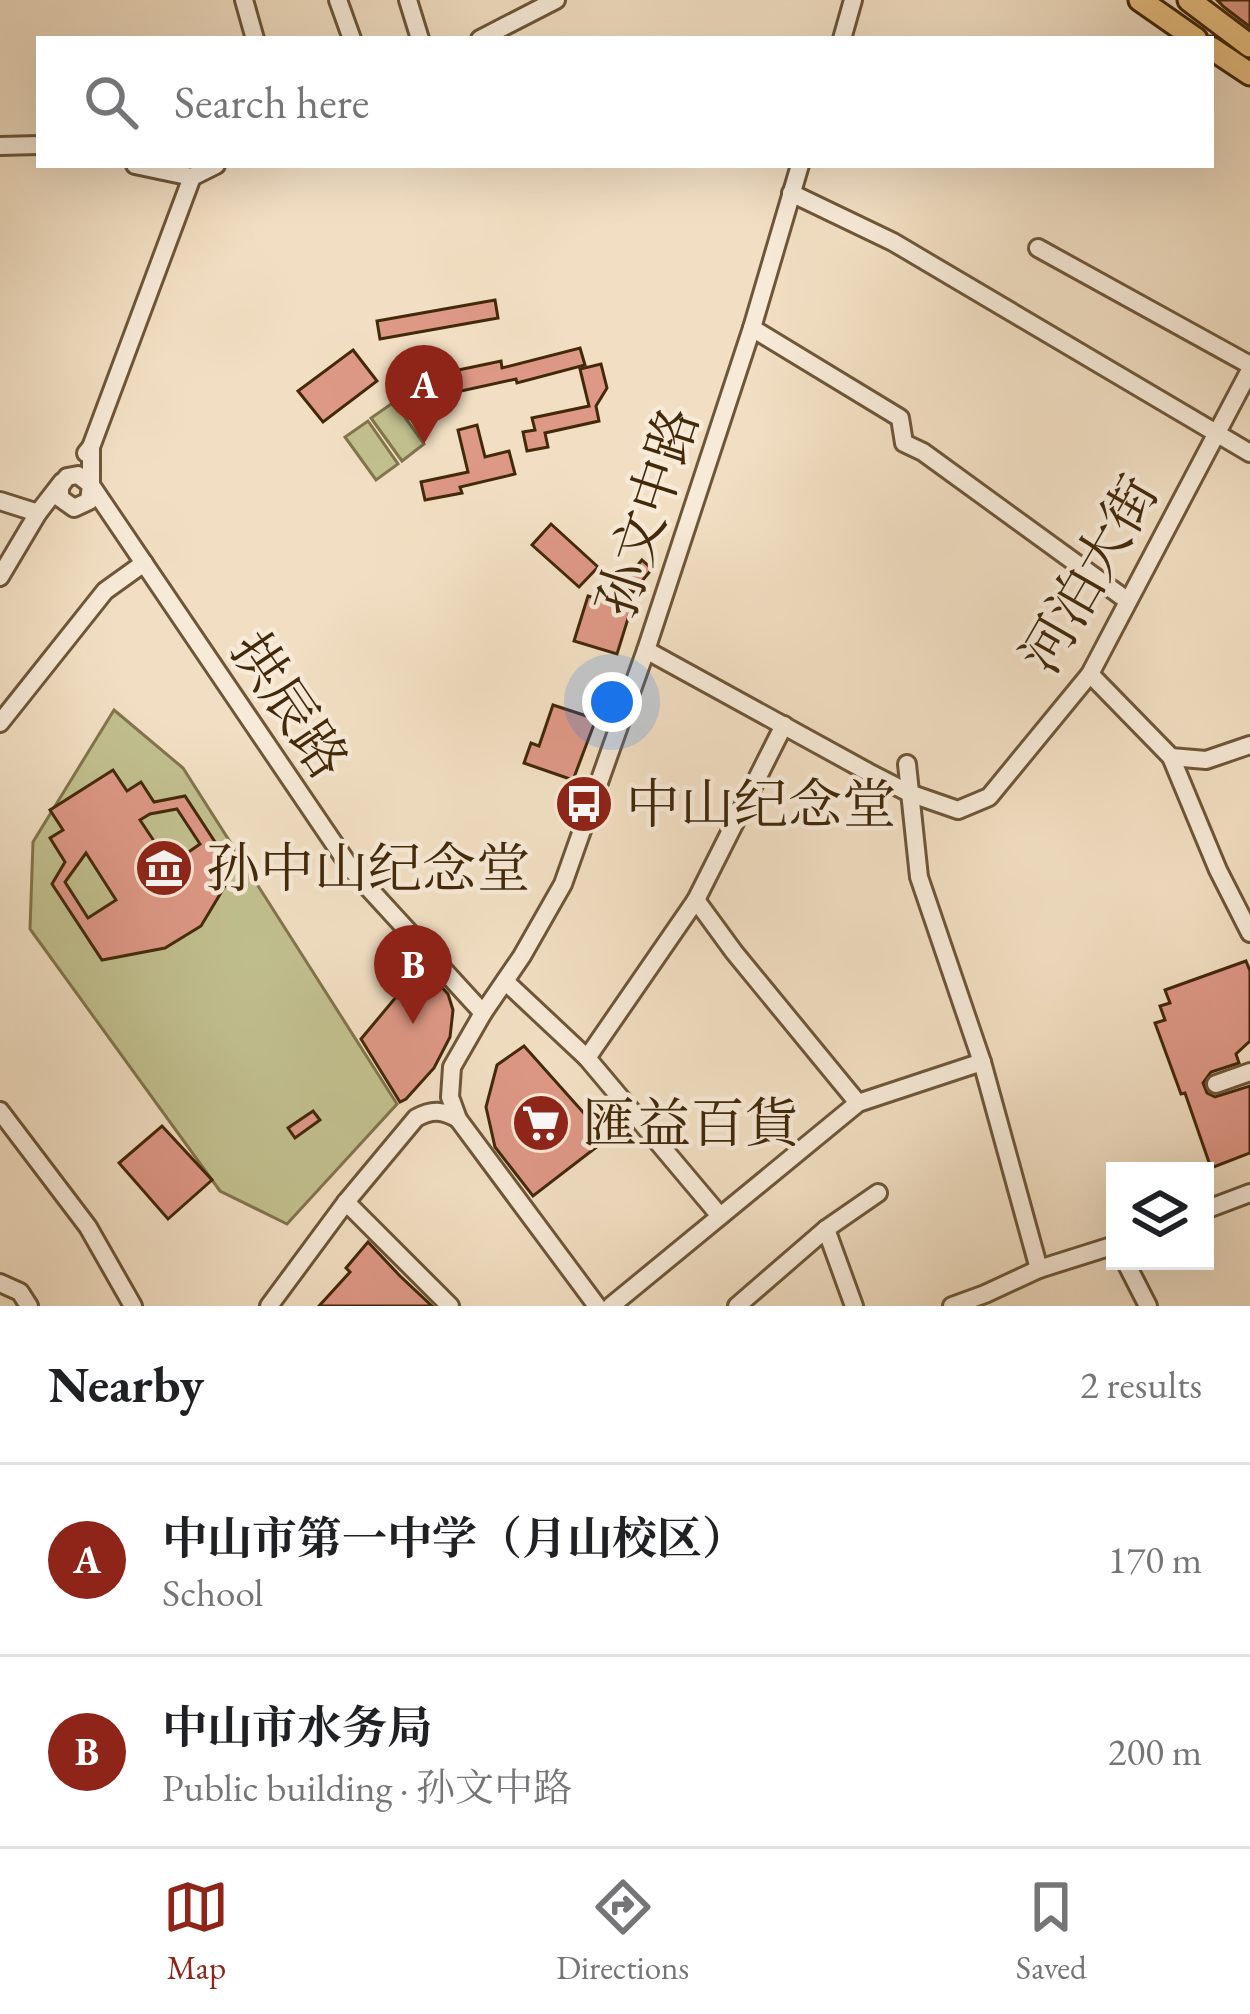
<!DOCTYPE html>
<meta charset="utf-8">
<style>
body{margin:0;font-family:"EB Garamond","Noto Serif SC",serif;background:#f6f6f6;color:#202124}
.controls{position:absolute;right:36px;bottom:36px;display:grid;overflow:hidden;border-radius:0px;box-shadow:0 12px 48px #0002}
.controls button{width:108px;height:108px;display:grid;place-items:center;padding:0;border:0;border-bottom:3px solid #e0e0e0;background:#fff;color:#202124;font:60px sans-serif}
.you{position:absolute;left:612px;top:702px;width:42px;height:42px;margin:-30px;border:9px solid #fff;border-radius:50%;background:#1a73e8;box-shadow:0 0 0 18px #1a73e833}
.badge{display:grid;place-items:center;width:78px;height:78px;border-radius:50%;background:#8f2418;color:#fff;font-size:39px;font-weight:700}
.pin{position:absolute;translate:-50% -99px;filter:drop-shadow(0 3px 6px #0008)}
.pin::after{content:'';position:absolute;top:63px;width:42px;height:36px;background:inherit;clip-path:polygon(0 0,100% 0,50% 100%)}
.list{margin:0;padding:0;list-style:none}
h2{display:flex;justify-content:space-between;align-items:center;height:156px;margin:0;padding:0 48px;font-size:51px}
h2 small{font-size:39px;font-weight:400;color:#757577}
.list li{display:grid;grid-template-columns:78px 1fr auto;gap:36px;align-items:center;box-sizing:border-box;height:192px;padding:0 48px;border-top:3px solid #e0e0e0}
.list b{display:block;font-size:45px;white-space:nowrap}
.list p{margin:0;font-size:39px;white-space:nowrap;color:#757577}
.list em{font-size:39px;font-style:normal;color:#757577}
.icon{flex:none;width:66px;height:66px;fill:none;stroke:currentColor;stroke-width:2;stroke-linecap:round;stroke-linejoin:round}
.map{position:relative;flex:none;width:1250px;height:1306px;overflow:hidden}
.search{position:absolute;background:#fff;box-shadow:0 12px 48px #0002;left:36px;right:36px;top:36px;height:132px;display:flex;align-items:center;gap:30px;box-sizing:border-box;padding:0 42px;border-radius:0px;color:#757577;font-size:45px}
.sheet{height:540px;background:#fff}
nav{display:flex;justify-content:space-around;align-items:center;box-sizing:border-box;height:168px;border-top:3px solid #e0e0e0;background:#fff;font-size:33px;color:#757577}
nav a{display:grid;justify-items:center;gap:6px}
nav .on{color:#8f2418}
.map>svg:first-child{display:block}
.green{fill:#c2c08f;stroke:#82744c;stroke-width:3}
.building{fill:#de9886;stroke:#42290a;stroke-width:3;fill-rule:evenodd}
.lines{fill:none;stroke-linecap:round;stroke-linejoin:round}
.minor-casing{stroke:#6e5638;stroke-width:22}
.major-casing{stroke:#42290a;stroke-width:27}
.minor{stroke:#f7ead8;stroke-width:16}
.major{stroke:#e9c082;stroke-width:21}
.labels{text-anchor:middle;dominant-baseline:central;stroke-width:9;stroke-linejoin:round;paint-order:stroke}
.street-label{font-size:54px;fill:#42290a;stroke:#f7ead8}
.poi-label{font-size:54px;fill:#42290a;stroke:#f7ead8;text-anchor:start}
</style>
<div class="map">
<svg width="1250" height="1306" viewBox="0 0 1250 1306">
<rect width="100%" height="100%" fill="#f2dfc3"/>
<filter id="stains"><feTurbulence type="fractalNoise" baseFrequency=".00167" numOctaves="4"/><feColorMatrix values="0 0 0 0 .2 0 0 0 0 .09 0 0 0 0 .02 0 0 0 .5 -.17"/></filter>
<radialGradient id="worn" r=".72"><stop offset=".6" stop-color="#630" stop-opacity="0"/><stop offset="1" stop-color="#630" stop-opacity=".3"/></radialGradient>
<g class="green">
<polygon points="394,402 424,444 402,461 371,418"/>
<polygon points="368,421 398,464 376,480 345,437"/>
<polygon points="114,710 183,768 397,1104 287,1224 220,1191 30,929 33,842"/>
</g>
<g class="building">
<polygon points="1217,0 1250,0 1250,27 1224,7"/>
<polygon points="495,300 498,318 380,339 377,321"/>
<polygon points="580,348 585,365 517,383 516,379 434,397 430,376 501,361 502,368"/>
<polygon points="353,350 377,381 323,422 298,391"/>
<polygon points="601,364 607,388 596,406 599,421 545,433 548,447 527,451 523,432 535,430 532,418 589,406 580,369"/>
<polygon points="477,425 485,457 509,451 515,474 460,487 462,493 425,500 421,482 468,472 458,430"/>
<polygon points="551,524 598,567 579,587 532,545"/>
<polygon points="642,560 652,569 633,592 622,583"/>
<polygon points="588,596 631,609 617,654 574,641"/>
<polygon points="553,705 596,719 573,780 524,763 531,743 539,746"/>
<path d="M113,770l14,21 14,-9 13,20 31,-6 49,75 -33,55 -36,22 -63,12 -50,-76 13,-22 -15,-24 13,-8 -13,-20zM177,809l23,35 -30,21 -30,-45 10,-6zM86,853l30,47 -28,18 -23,-36z"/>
<polygon points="1246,961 1250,971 1250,1041 1236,1054 1239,1063 1211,1072 1203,1083 1207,1093 1215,1097 1250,1086 1250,1153 1211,1168 1185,1093 1181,1094 1155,1023 1165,1020 1160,1006 1170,1003 1165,990"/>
<polygon points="422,966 448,994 453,1010 450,1037 434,1068 406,1099 400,1102 361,1039"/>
<polygon points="524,1046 607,1139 533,1196 495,1147 486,1107 497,1065"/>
<polygon points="313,1111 320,1120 295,1138 288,1128"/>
<polygon points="162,1126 212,1180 168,1219 119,1163"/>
<polygon points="368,1242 400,1276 432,1306 319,1306 350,1272 346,1268"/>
</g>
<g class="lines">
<defs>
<g id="minor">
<polyline points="244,0 255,39"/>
<polyline points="338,0 352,39"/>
<polyline points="408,0 420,39"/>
<polyline points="480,39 556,0"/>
<polyline points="842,39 853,0"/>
<polyline points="0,146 39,145"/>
<polyline points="135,165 192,177"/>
<polyline points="791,193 893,242 1250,453"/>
<polyline points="1038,248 1250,365"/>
<polyline points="752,328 900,418 904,443 923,452 1128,601"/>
<polyline points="91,447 91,485 89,501 74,508 60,498 60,487 67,477 78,475 91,485 352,870 483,1013"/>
<polyline points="86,453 91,447 192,177 216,165"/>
<polyline points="0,501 38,513"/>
<polyline points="0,577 38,513 62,482"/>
<polyline points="646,650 868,772 909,793 958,810 989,797 1090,674 1250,370"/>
<polyline points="1090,674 1171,757 1206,760 1250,745"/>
<polyline points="0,723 105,591 144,563"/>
<polyline points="1171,757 1218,870 1250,933"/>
<polyline points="907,764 919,877 982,1062 1039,1269"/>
<polyline points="696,900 734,952 858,1103"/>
<polyline points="505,981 587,1058 720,1216"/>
<polyline points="587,1058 696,900 784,725"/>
<polyline points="1216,1084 1250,1072"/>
<polyline points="0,1111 88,1227 133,1306"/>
<polyline points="346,1202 450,1306"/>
<polyline points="1205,1210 1250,1193"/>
<polyline points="826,1229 854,1306"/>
<polyline points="1125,1261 1148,1306"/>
<polyline points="0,1283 20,1292 29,1306"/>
<path d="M269,1306l77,-104 70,-84c16,-9 27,-8 42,1"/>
<polyline points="597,1306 458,1119 450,1097 452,1067 483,1013 522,956 563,884 646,650 752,328 800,165"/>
<polyline points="611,1306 858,1103 982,1062"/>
<polyline points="737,1306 826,1229 878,1193"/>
<polyline points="952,1306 985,1294 1039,1269 1115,1245"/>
</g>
<g id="major">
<polyline points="1140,0 1196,39"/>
<polyline points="1189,0 1250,46"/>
<polyline points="1211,48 1250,74"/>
</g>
</defs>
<use href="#minor" class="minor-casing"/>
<use href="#major" class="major-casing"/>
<use href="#minor" class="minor"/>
<use href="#major" class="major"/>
</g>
<defs>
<symbol id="bus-disc" viewBox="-11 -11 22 22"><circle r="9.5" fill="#8f2418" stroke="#f7ead8"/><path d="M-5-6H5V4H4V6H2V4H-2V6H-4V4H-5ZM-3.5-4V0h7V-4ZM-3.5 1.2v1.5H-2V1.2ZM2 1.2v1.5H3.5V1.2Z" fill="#fff"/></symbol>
<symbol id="museum-disc" viewBox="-11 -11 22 22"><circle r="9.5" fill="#8f2418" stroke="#f7ead8"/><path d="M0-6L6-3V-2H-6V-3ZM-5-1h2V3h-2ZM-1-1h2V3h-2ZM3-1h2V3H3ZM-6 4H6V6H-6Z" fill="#fff"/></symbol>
<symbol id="supermarket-disc" viewBox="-11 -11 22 22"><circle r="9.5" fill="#8f2418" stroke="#f7ead8"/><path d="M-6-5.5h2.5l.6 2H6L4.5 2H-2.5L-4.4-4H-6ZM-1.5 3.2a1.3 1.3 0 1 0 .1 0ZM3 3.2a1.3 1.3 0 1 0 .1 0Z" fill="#fff"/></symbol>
</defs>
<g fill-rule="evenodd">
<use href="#bus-disc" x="551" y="771" width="66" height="66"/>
<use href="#museum-disc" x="131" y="835" width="66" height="66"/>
<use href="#supermarket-disc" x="508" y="1090" width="66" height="66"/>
</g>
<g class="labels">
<g class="street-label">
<text transform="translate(647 512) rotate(-72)">孙文中路</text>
<text transform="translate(1089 574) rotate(-60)">河泊大街</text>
<text transform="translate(290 705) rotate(56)">拱辰路</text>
</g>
<g class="poi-label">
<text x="626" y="804">中山纪念堂</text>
<text x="206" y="868">孙中山纪念堂</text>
<text x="583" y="1123">匯益百貨</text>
</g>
</g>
<rect width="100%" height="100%" filter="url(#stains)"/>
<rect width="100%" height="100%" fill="url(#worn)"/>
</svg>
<div class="controls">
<button><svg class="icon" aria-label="layers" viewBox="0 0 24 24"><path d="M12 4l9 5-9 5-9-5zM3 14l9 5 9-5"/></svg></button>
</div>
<div class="you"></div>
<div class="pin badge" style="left:424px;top:444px">A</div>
<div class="pin badge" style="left:413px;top:1024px">B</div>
<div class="search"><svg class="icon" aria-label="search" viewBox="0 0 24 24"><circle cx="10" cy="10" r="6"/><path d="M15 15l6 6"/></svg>Search here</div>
</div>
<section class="sheet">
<h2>Nearby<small>2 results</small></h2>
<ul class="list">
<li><span class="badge">A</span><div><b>中山市第一中学（月山校区）</b><p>School</p></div><em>170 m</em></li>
<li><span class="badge">B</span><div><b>中山市水务局</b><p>Public building · 孙文中路</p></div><em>200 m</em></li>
</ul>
</section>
<nav>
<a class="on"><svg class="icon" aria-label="map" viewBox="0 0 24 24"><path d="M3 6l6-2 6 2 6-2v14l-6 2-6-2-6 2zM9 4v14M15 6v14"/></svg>Map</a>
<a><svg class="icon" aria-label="directions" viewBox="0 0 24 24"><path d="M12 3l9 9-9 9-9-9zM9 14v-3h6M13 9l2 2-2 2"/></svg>Directions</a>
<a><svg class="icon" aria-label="saved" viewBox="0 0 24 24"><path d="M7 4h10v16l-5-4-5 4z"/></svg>Saved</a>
</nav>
